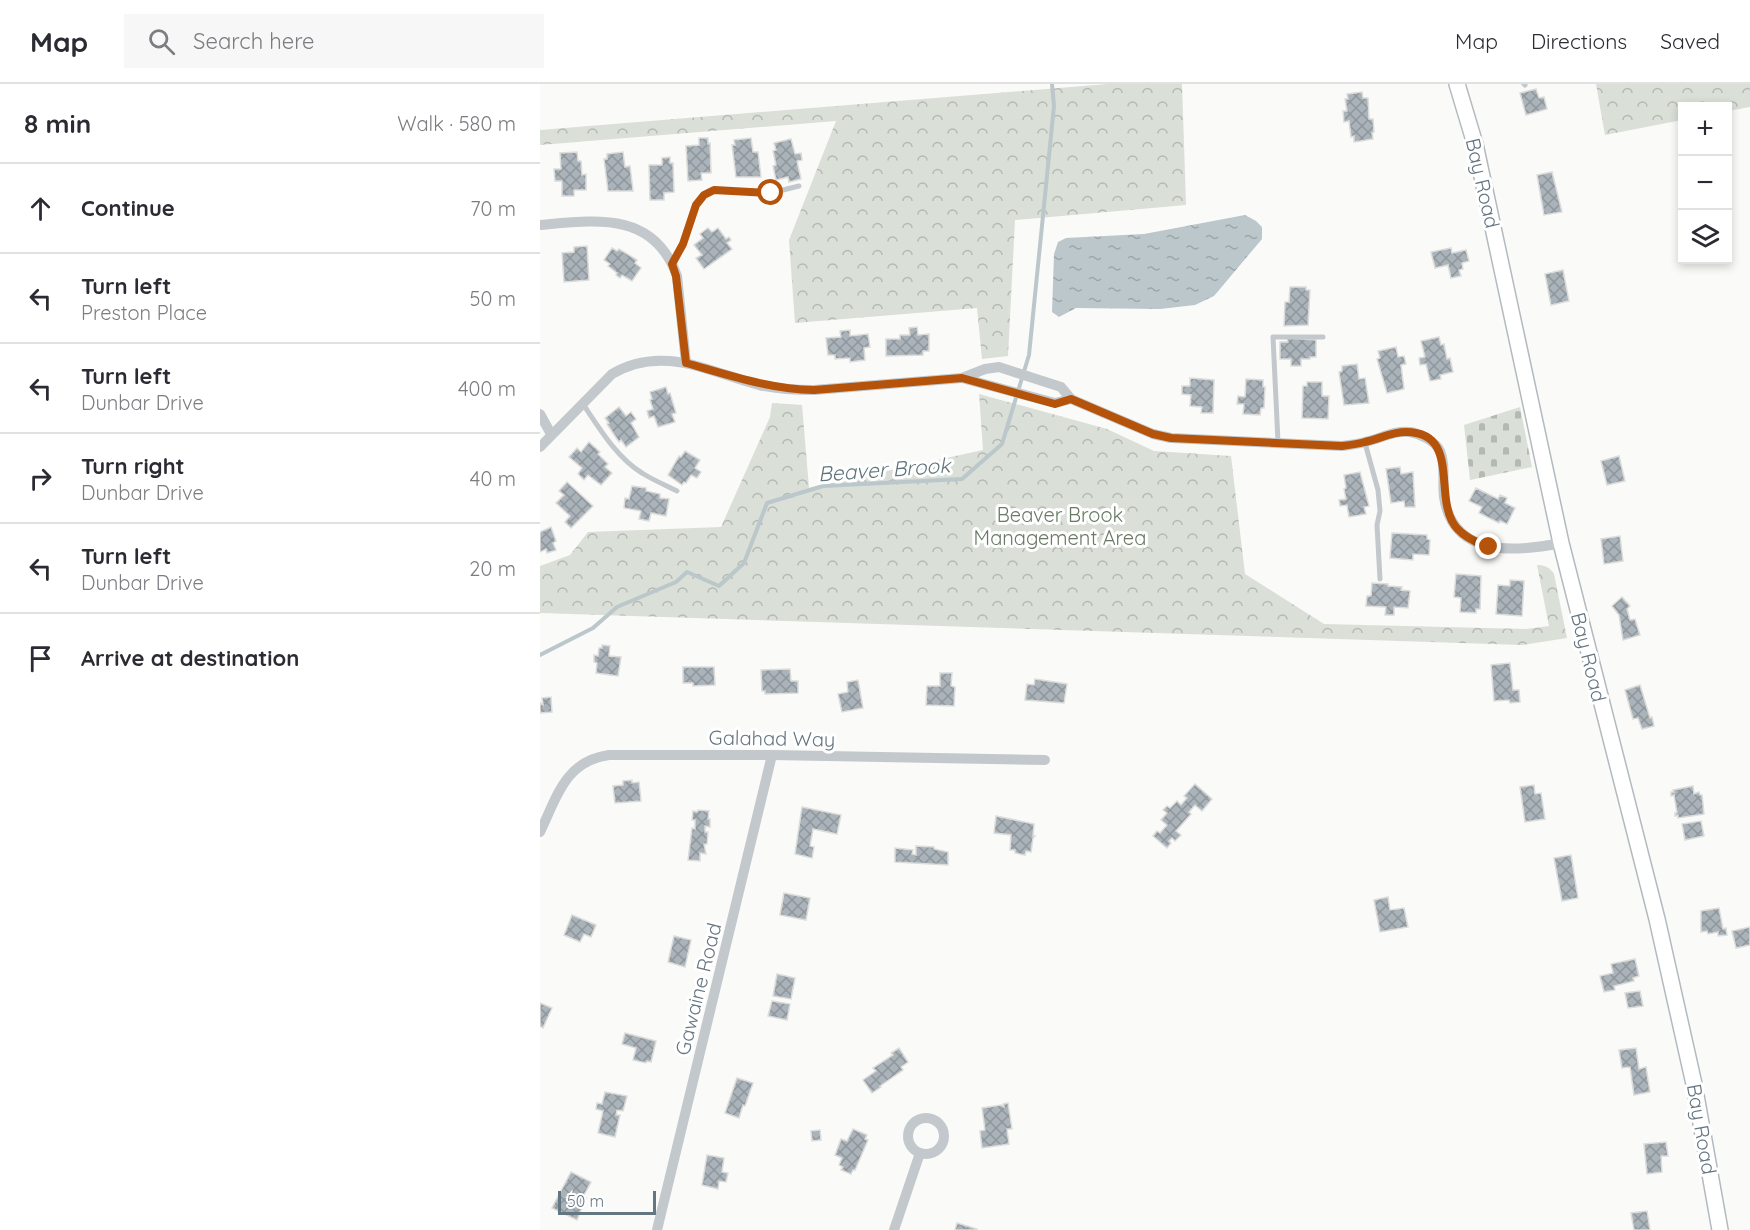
<!DOCTYPE html>
<meta charset="utf-8">
<style>
body{margin:0;font-family:Quicksand,sans-serif;background:#f7f7f7;color:#2b2b33}
.controls{position:absolute;right:18px;top:18px;display:grid;overflow:hidden;border-radius:0px;box-shadow:0 3px 9px #0003}
.controls button{width:54px;height:54px;display:grid;place-items:center;padding:0;border:0;border-bottom:2px solid #e1e1e2;background:#fff;color:#2b2b33;font:30px sans-serif}
.scale{position:absolute;left:18px;bottom:15px;width:98px;box-sizing:border-box;padding-left:6px;border:3px solid #657683;border-top:0;font-size:16px;line-height:21px;white-space:nowrap;color:#657683;-webkit-text-stroke:4px #fff;paint-order:stroke}
.stop{position:absolute;width:18px;height:18px;margin:-14px;border:4px solid #b45309;border-radius:50%;background:#fff}
.stop.end{background:#b45309;border-color:#fff;box-shadow:0 2px 6px #0008}
.list{margin:0;padding:0;list-style:none}
h2{display:flex;justify-content:space-between;align-items:center;height:78px;margin:0;padding:0 24px;font-size:26px}
h2 small{font-size:20px;font-weight:400;color:#7c7c81}
.list li{display:grid;grid-template-columns:39px 1fr auto;gap:18px;align-items:center;box-sizing:border-box;height:90px;padding:0 24px;border-top:2px solid #e1e1e2}
.list b{display:block;font-size:22px;white-space:nowrap}
.list p{margin:0;font-size:20px;white-space:nowrap;color:#7c7c81}
.list em{font-size:20px;font-style:normal;color:#7c7c81}
.icon{flex:none;width:33px;height:33px;fill:none;stroke:currentColor;stroke-width:2;stroke-linecap:round;stroke-linejoin:round}
.map{position:relative;flex:none;width:1210px;height:1146px;overflow:hidden}
header{display:flex;align-items:center;gap:36px;box-sizing:border-box;height:84px;padding:0 30px;background:#fff;border-bottom:2px solid #e1e1e2}
header strong{font-size:28px}
nav{display:flex;gap:33px;margin-inline-start:auto;font-size:21px}
.search{width:420px;height:54px;background:#f7f7f7;display:flex;align-items:center;gap:15px;box-sizing:border-box;padding:0 21px;border-radius:0px;color:#7c7c81;font-size:22px}
main{display:flex}
aside{flex:1;background:#fff}
.map>svg:first-child{display:block}
.forest{fill:url(#forest-crowns)}
.cemetery{fill:url(#cemetery-stones)}
.water{fill:url(#water-ripples)}
.lines{fill:none;stroke-linecap:round;stroke-linejoin:round}
.stream{stroke:#bbc7cb;stroke-width:4}
.building{fill:url(#building-cross-hatch);stroke:#dcdcda;stroke-width:1.5}
.secondary-casing{stroke:#b3babf;stroke-width:18}
.service{stroke:#c3c8cc;stroke-width:5}
.minor{stroke:#c3c8cc;stroke-width:10}
.secondary{stroke:#fff;stroke-width:15}
.route{stroke:#b45309;stroke-width:8}
.labels{text-anchor:middle;dominant-baseline:central;stroke-width:6;stroke-linejoin:round;paint-order:stroke}
.street-label{font-size:20px;fill:#657683;stroke:#fff}
.park-label{font-size:20px;fill:#687a64;stroke:#fff}
.water-label{font-size:21px;font-style:italic;fill:#60757c;stroke:#fff}
</style>
<header>
<strong>Map</strong>
<div class="search"><svg class="icon" aria-label="search" viewBox="0 0 24 24"><circle cx="10" cy="10" r="6"/><path d="M15 15l6 6"/></svg>Search here</div>
<nav><a>Map</a><a>Directions</a><a>Saved</a></nav>
</header>
<main>
<aside>
<h2>8 min<small>Walk · 580 m</small></h2>
<ul class="list">
<li><svg class="icon" aria-label="ahead" viewBox="0 0 24 24"><path d="M12 20V5M6 11l6-6 6 6"/></svg><div><b>Continue</b></div><em>70 m</em></li>
<li><svg class="icon" aria-label="left" viewBox="0 0 24 24"><path d="M17 20v-9H6M10 6l-5 5 5 5"/></svg><div><b>Turn left</b><p>Preston Place</p></div><em>50 m</em></li>
<li><svg class="icon" aria-label="left" viewBox="0 0 24 24"><path d="M17 20v-9H6M10 6l-5 5 5 5"/></svg><div><b>Turn left</b><p>Dunbar Drive</p></div><em>400 m</em></li>
<li><svg class="icon" aria-label="right" viewBox="0 0 24 24"><path d="M7 20v-9h11M14 6l5 5-5 5"/></svg><div><b>Turn right</b><p>Dunbar Drive</p></div><em>40 m</em></li>
<li><svg class="icon" aria-label="left" viewBox="0 0 24 24"><path d="M17 20v-9H6M10 6l-5 5 5 5"/></svg><div><b>Turn left</b><p>Dunbar Drive</p></div><em>20 m</em></li>
<li><svg class="icon" aria-label="arrive" viewBox="0 0 24 24"><path d="M6 21V4h12l-3 4 3 4H6"/></svg><div><b>Arrive at destination</b></div></li>
</ul>
</aside>
<div class="map">
<svg width="1210" height="1146" viewBox="0 0 1210 1146">
<defs>
<pattern id="forest-crowns" width="20" height="18" patternUnits="userSpaceOnUse" patternTransform="scale(1.5)"><rect width="20" height="18" fill="#dadfd7"/><path d="M2 6a3 3 0 1 1 6 0M12 15a3 3 0 1 1 6 0" fill="none" stroke="#b4b9b4"/></pattern>
<pattern id="cemetery-stones" width="16" height="16" patternUnits="userSpaceOnUse" patternTransform="scale(1.5)"><rect width="16" height="16" fill="#dadfd7"/><path d="M2 7V4a2 2 0 0 1 4 0v3zM10 15v-3a2 2 0 0 1 4 0v3z" fill="#b4b9b4"/></pattern>
<pattern id="water-ripples" width="26" height="14" patternUnits="userSpaceOnUse" patternTransform="scale(1.5)"><rect width="26" height="14" fill="#bbc7cb"/><path d="M2 4q2-2 4 0t4 0M15 11q2-2 4 0t4 0" fill="none" stroke="#9ca6aa"/></pattern>
<pattern id="building-cross-hatch" width="8" height="8" patternUnits="userSpaceOnUse" patternTransform="scale(1.5)"><rect width="8" height="8" fill="#aab3b9"/><path d="M0 0l8 8M0 8l8-8" fill="none" stroke="#8e969c"/></pattern>
</defs>
<rect width="100%" height="100%" fill="#fafaf8"/>
<g class="forest">
<polygon points="568,0 642,0 646,121 475,136 468,272 442,275 437,224 255,239 249,156 296,37 0,61 0,46"/>
<polygon points="1056,0 1210,0 1210,23 1188,27 1188,22 1142,22 1142,36 1065,51"/>
<path d="M439,310l128,35 47,22 77,5 14,118 79,50 202,5 23,-3 -12,-61c7,0 13,2 17,9l13,64 -45,7 -982,-32v-47l30,-11 18,-23 133,-5 49,-110 2,-14 30,2 7,83 174,-38z"/>
</g>
<polygon class="cemetery" points="980,323 992,383 930,396 924,341"/>
<polygon class="water" points="705,131 716,137 722,143 722,155 674,212 655,221 620,225 536,224 519,233 512,228 514,170 518,158 526,154 604,150"/>
<g class="lines">
<polyline class="stream" points="0,571 53,544 77,523 136,498 147,488 179,502 204,479 227,419 283,402 422,395 462,360 489,271 514,22 512,0"/>
</g>
<g class="building">
<polygon points="996,5 999,14 1004,13 1007,25 986,31 980,9"/>
<polygon points="822,8 823,14 828,14 829,35 833,35 834,48 832,49 833,55 814,58 814,52 811,53 809,37 804,38 803,27 807,27 805,15 808,15 807,10"/>
<polygon points="159,54 168,54 168,60 170,59 171,89 161,89 162,96 148,97 146,62 159,61"/>
<polygon points="211,54 213,68 218,68 221,93 196,93 192,61 195,61 194,56"/>
<polygon points="251,55 255,70 261,69 262,76 257,77 261,95 249,98 248,93 236,96 233,82 236,81 233,67 236,66 234,59"/>
<polygon points="37,68 38,77 41,77 42,91 46,90 46,106 34,106 34,112 22,112 22,97 15,97 14,85 21,85 20,69"/>
<polygon points="83,68 85,83 90,82 93,107 68,107 64,75 67,75 67,70"/>
<polygon points="130,73 130,79 133,79 134,108 124,109 124,116 110,116 109,81 122,81 122,74"/>
<polygon points="1012,88 1022,128 1004,131 997,91"/>
<polygon points="168,144 172,148 178,144 186,155 189,153 191,156 187,159 192,165 164,185 156,174 162,171 154,161 163,154 160,150"/>
<polygon points="47,162 49,196 24,198 22,169 34,168 34,163"/>
<polygon points="72,164 77,167 79,165 97,176 95,179 101,184 92,197 82,191 80,194 76,191 77,189 68,182 70,180 64,176"/>
<polygon points="911,164 912,169 926,166 929,177 922,179 923,185 919,186 921,192 911,194 908,181 895,184 891,168"/>
<polygon points="1023,186 1029,217 1011,221 1005,190"/>
<polygon points="750,203 766,203 766,206 770,206 768,241 744,242 745,218 749,218"/>
<polygon points="377,243 378,251 389,250 389,267 383,267 383,271 346,272 346,255 360,255 360,251 370,251 369,244"/>
<polygon points="310,246 310,252 328,250 330,263 324,264 325,276 310,278 310,274 295,275 295,271 288,271 286,254 301,253 300,247"/>
<polygon points="899,253 901,261 904,260 907,275 910,274 913,288 900,291 901,295 890,297 886,280 880,281 879,274 885,273 881,257"/>
<polygon points="747,254 776,256 776,273 770,273 770,275 761,275 761,282 751,282 751,275 740,275 740,258 748,258"/>
<polygon points="856,263 858,273 864,272 866,280 861,281 864,305 847,309 837,275 840,274 838,267"/>
<polygon points="817,280 819,295 825,294 829,319 804,321 799,288 802,287 802,282"/>
<polygon points="650,294 674,296 673,329 661,329 662,323 650,322 651,311 642,310 642,302 650,302"/>
<polygon points="706,295 723,296 723,303 725,303 724,324 721,324 720,331 703,330 704,320 697,320 698,312 705,313"/>
<polygon points="767,298 782,298 782,312 789,312 788,335 762,334 763,302 767,302"/>
<polygon points="126,303 128,310 130,309 136,329 132,330 135,338 118,343 114,332 109,334 107,327 113,325 110,316 112,315 110,308"/>
<polygon points="79,323 86,332 91,328 96,335 91,339 99,353 86,363 81,356 79,358 67,340 69,339 65,334"/>
<polygon points="49,358 60,368 58,370 68,380 65,383 72,389 61,401 48,391 44,396 38,390 42,384 29,373 37,364 41,368"/>
<polygon points="145,367 160,376 155,384 161,388 157,394 151,391 146,399 144,398 142,401 128,391 139,372 141,373"/>
<polygon points="1079,372 1085,397 1067,401 1061,377"/>
<polygon points="860,383 861,390 873,388 875,423 865,423 864,417 851,419 846,385"/>
<polygon points="820,388 829,422 824,423 826,430 809,433 807,421 800,422 799,416 806,415 804,405 806,404 804,391"/>
<polygon points="27,398 53,422 31,444 25,438 30,432 16,419 24,411 19,407"/>
<polygon points="92,402 106,404 106,407 120,410 120,414 129,415 126,432 111,429 109,437 99,435 101,427 84,424 85,414 89,415"/>
<polygon points="936,404 958,415 960,411 967,414 965,419 975,424 967,440 960,437 959,439 939,429 942,423 929,417"/>
<polygon points="11,443 16,457 13,459 16,466 7,469 6,465 0,468 0,448"/>
<polygon points="852,449 887,451 887,455 890,456 889,471 873,470 873,476 850,474"/>
<polygon points="1080,452 1083,477 1064,480 1061,455"/>
<polygon points="916,490 941,492 940,525 936,525 936,529 920,528 921,514 914,513"/>
<polygon points="970,496 984,497 982,532 956,530 958,501 970,502"/>
<polygon points="832,499 848,500 848,502 862,503 861,506 870,507 868,524 854,523 854,531 845,531 846,523 826,522 827,512 831,512"/>
<polygon points="1082,513 1090,522 1087,525 1090,536 1095,535 1100,551 1083,556 1079,531 1072,522"/>
<polygon points="62,561 70,562 69,572 81,573 78,592 56,589 57,579 54,578 54,571 58,572 59,564 62,564"/>
<polygon points="970,579 973,606 979,606 980,618 970,619 969,616 954,617 951,581"/>
<polygon points="143,583 174,583 175,601 153,602 153,599 143,599"/>
<polygon points="250,585 251,597 258,597 258,609 225,610 225,607 222,607 221,586"/>
<polygon points="400,589 412,589 411,602 415,603 414,622 386,621 387,602 400,602"/>
<polygon points="495,595 527,600 524,619 485,616 487,600 494,601"/>
<polygon points="318,596 323,624 302,628 298,610 308,608 307,598"/>
<polygon points="1100,601 1110,634 1112,633 1114,642 1102,645 1098,634 1093,635 1085,606"/>
<polygon points="11,613 12,628 0,629 0,619 3,621 2,614"/>
<polygon points="92,696 92,699 99,698 101,717 75,719 73,702 83,701 83,697"/>
<polygon points="655,700 672,715 662,727 655,721 649,728 651,730 636,747 641,751 635,757 632,754 629,757 631,759 627,764 613,752 617,747 620,749 627,741 621,736 627,729 623,726 627,722 630,724 637,717 641,721 647,714 644,712"/>
<polygon points="994,701 995,710 1001,709 1005,735 985,738 980,703"/>
<polygon points="1153,702 1154,710 1159,708 1160,711 1162,711 1164,730 1138,734 1138,731 1135,732 1135,729 1137,729 1134,711 1131,712 1131,708 1134,708 1133,706"/>
<polygon points="262,723 301,731 297,750 273,745 270,762 274,763 272,774 255,770"/>
<polygon points="158,726 169,727 168,735 170,735 170,743 165,742 165,748 168,748 167,760 164,760 166,770 160,769 160,777 148,776 152,744 155,745 155,736 152,736 153,727 157,728"/>
<polygon points="456,732 494,740 493,752 495,752 493,754 491,768 486,767 485,771 475,769 475,766 470,766 471,751 454,749"/>
<polygon points="1161,737 1164,752 1145,756 1142,740"/>
<polygon points="376,762 394,763 394,765 408,768 408,781 355,778 355,764 373,766 372,770 376,771"/>
<polygon points="1031,771 1038,814 1022,817 1014,774"/>
<polygon points="244,809 270,814 266,836 240,831"/>
<polygon points="848,813 850,826 864,824 868,843 840,848 834,816"/>
<polygon points="1179,824 1183,845 1186,844 1187,851 1178,852 1178,848 1168,850 1167,847 1161,848 1161,827"/>
<polygon points="32,831 56,841 51,853 44,850 40,858 24,851"/>
<polygon points="1210,843 1210,861 1196,864 1192,847"/>
<polygon points="134,852 151,856 145,883 128,878"/>
<polygon points="1095,875 1099,892 1093,894 1094,897 1074,902 1075,906 1064,908 1060,892 1073,889 1071,880"/>
<polygon points="237,890 255,894 251,915 233,912"/>
<polygon points="1100,907 1103,922 1088,924 1085,909"/>
<polygon points="232,917 250,920 247,936 228,932"/>
<polygon points="0,919 12,924 3,944 0,942"/>
<polygon points="85,949 116,957 111,978 107,977 106,979 93,976 96,964 82,960"/>
<polygon points="359,964 368,978 361,983 363,986 340,1002 341,1003 332,1009 323,996 336,987 333,984 353,971 351,969"/>
<polygon points="1096,964 1099,985 1106,983 1110,1008 1094,1011 1090,983 1082,984 1079,966"/>
<polygon points="197,994 213,999 205,1022 203,1021 199,1034 185,1029"/>
<polygon points="65,1008 87,1012 83,1027 77,1026 76,1031 80,1031 75,1053 58,1049 63,1027 56,1025 57,1019 62,1020"/>
<polygon points="468,1019 472,1045 467,1045 469,1060 442,1064 440,1047 445,1046 442,1024 461,1021 464,1023 463,1020"/>
<polygon points="313,1045 327,1051 325,1055 328,1056 315,1086 313,1086 311,1090 301,1086 303,1083 299,1081 302,1074 295,1071 301,1055 307,1057"/>
<polygon points="280,1046 281,1056 272,1057 271,1047"/>
<polygon points="1126,1058 1128,1072 1121,1072 1122,1088 1107,1090 1104,1060"/>
<polygon points="167,1071 184,1074 182,1088 188,1089 186,1098 179,1097 178,1105 162,1101"/>
<polygon points="31,1088 51,1098 43,1113 46,1114 37,1136 12,1124"/>
<polygon points="1107,1127 1110,1146 1094,1146 1091,1129"/>
<polygon points="417,1139 437,1145 437,1146 415,1146"/>
</g>
<g class="lines">
<defs>
<polyline id="secondary" points="917,0 935,60 1021,459 1117,835 1154,1000 1180,1146"/>
</defs>
<use href="#secondary" class="secondary-casing"/>
<g class="service">
<polyline points="984,0 985,1"/>
<polyline points="132,180 143,160 156,121 163,111 174,106 231,109 259,102"/>
<path d="M43,320c16,24 34,54 59,69 11,7 23,12 35,18"/>
<polyline points="738,358 733,253 783,253"/>
<polyline points="825,359 838,406 840,427 837,441 840,495"/>
</g>
<g class="minor">
<path d="M0,141c56,-5 114,-14 137,51l9,87"/>
<polyline points="422,294 515,319 531,315"/>
<polyline points="0,330 11,350"/>
<path d="M0,363l72,-73c50,-30 97,-2 147,11 18,4 37,5 55,5l148,-12 23,-9 14,-2 62,20 10,12 82,35 18,4 171,8c8,-1 16,-2 23,-4 15,-3 29,-12 45,-10 11,2 25,9 30,19 6,14 2,32 4,46 9,61 72,55 117,46"/>
<path d="M0,748c17,-35 25,-71 69,-77h163l273,5"/>
<circle cx="386" cy="1052" r="18"/>
<polyline points="117,1146 232,671"/>
<polyline points="354,1146 380,1069"/>
</g>
<use href="#secondary" class="secondary"/>
</g>
<g class="lines">
<path class="route" d="M231,109l-57,-3 -10,5 -8,10 -13,39 -11,20 4,12 10,87c43,12 83,26 128,27l148,-12 93,26 16,-5 82,35 18,4 171,8c8,-1 16,-2 23,-4 14,-3 26,-10 41,-10 52,0 30,59 46,89 7,14 23,21 37,26"/>
</g>
<g class="labels">
<g class="street-label">
<text transform="translate(943 99) rotate(77)">Bay Road</text>
<text transform="translate(1049 573) rotate(76)">Bay Road</text>
<text transform="translate(232 654) rotate(1)">Galahad Way</text>
<text transform="translate(158 905) rotate(-76)">Gawaine Road</text>
<text transform="translate(1162 1045) rotate(80)">Bay Road</text>
</g>
<g class="park-label">
<text x="520" y="430">Beaver Brook<tspan x="520" dy="23">Management Area</tspan></text>
</g>
<g class="water-label">
<text transform="translate(344 385) rotate(-4)">Beaver Brook</text>
</g>
</g>
</svg>
<div class="controls">
<button>+</button>
<button>−</button>
<button><svg class="icon" aria-label="layers" viewBox="0 0 24 24"><path d="M12 4l9 5-9 5-9-5zM3 14l9 5 9-5"/></svg></button>
</div>
<div class="scale">50 m</div>
<div class="stop" style="left:231px;top:109px"></div>
<div class="stop end" style="left:949px;top:463px"></div>
</div>
</main>
